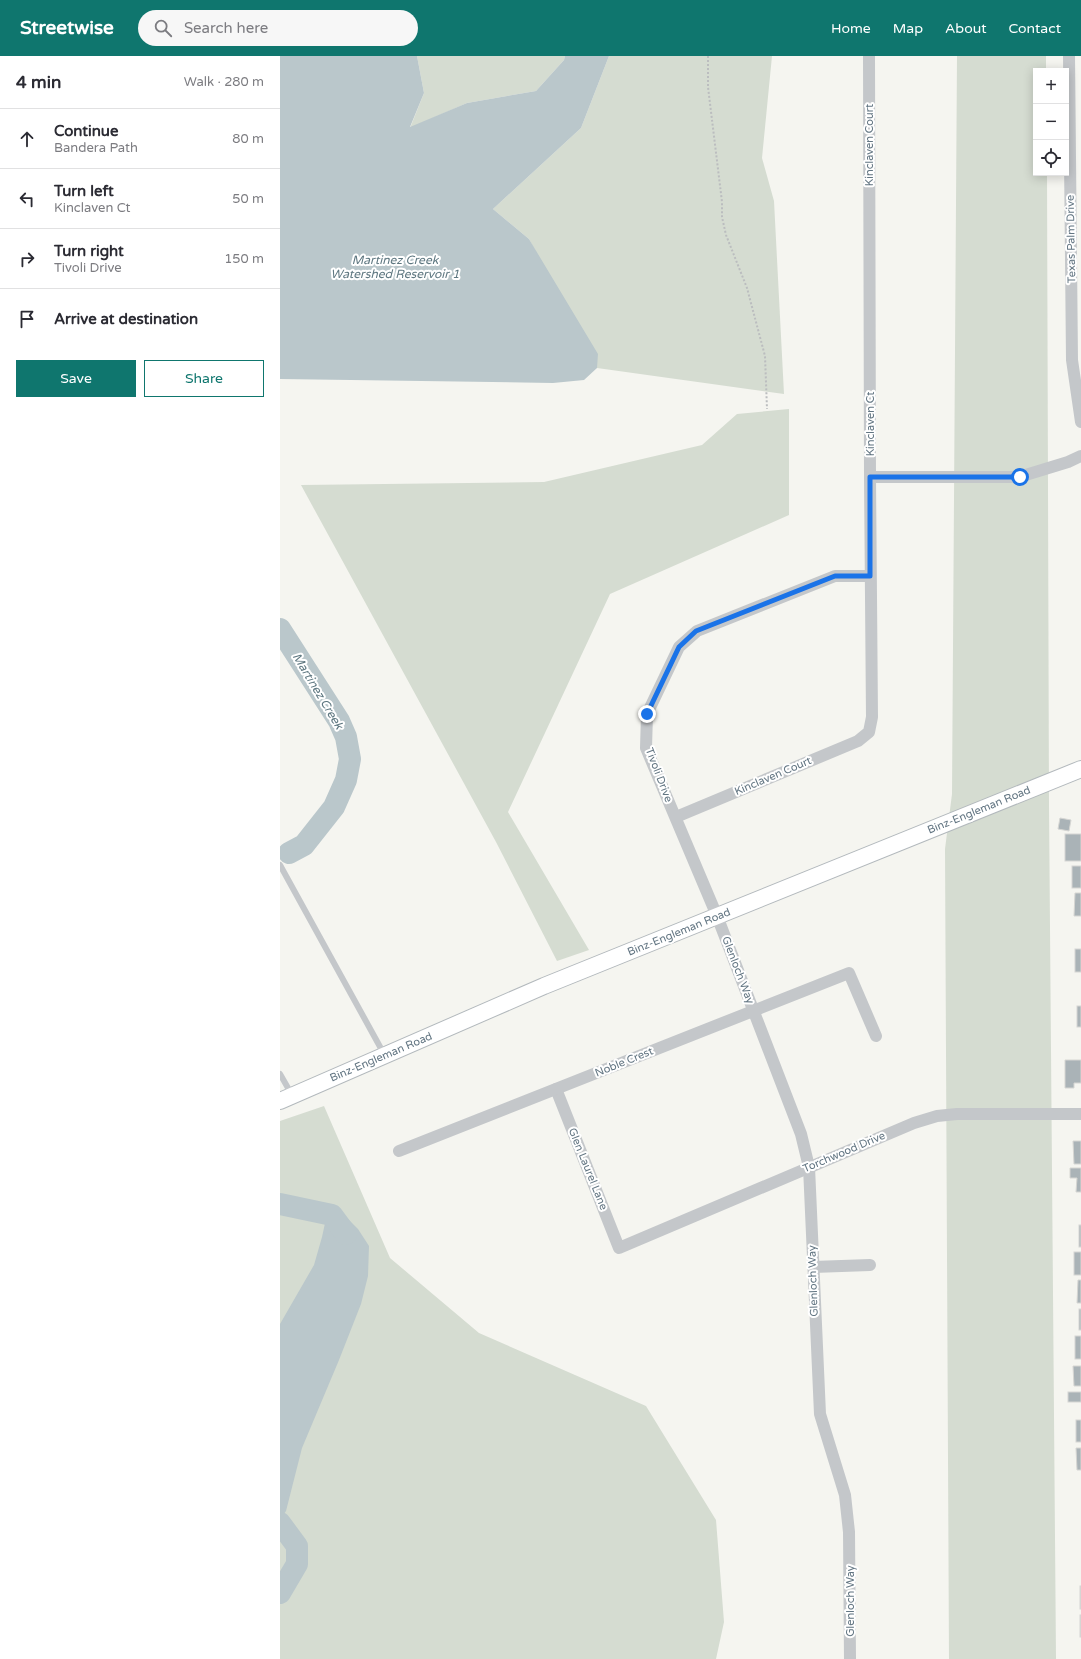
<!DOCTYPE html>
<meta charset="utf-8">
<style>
body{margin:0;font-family:"Varela Round",sans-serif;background:#f7f7f7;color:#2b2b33}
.controls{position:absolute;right:12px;top:12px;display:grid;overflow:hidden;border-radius:0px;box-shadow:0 2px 10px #0003}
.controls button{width:36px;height:36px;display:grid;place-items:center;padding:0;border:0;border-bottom:1px solid #e1e1e2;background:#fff;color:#2b2b33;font:20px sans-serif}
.stop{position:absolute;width:12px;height:12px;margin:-9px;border:3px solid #1a73e8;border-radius:50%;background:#fff}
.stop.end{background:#1a73e8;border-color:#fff;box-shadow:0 1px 4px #0008}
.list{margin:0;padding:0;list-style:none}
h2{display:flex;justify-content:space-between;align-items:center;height:52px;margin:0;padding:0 16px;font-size:17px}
h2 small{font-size:13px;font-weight:400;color:#7c7c81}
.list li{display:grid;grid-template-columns:26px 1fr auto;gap:12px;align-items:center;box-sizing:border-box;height:60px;padding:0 16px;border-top:1px solid #e1e1e2}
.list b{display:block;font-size:15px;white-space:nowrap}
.list p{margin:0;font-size:13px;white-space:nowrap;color:#7c7c81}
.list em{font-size:13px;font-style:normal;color:#7c7c81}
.actions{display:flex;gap:8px;padding:12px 16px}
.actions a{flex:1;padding:9px 0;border:1px solid #0f766e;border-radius:0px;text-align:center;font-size:14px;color:#0f766e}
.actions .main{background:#0f766e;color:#fff}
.icon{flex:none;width:22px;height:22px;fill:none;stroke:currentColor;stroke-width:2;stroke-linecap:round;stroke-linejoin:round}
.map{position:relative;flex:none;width:801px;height:1603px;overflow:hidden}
header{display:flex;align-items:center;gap:24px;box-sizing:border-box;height:56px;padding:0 20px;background:#0f766e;color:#fff}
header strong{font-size:19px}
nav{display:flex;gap:22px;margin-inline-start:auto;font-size:14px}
.search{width:280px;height:36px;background:#f7f7f7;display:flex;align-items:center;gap:10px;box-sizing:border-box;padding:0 14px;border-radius:22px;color:#7c7c81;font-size:15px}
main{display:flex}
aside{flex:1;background:#fff}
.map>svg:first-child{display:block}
.green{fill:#d5dcd1}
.water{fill:#bac7cb}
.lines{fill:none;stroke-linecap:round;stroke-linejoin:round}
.river{stroke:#bac7cb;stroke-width:22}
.building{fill:#aab3b7;stroke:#d6d6d3}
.secondary-casing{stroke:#b3b9bd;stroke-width:18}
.path{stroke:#bbbdbf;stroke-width:2;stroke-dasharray:2 2;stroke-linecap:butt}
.lane{stroke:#c4c7ca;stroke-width:6}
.street{stroke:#c4c7ca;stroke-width:12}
.secondary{stroke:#fff;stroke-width:16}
.route{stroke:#1a73e8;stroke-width:5}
.labels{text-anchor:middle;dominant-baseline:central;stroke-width:4;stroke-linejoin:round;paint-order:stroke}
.street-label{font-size:11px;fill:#627582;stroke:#fff}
.water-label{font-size:12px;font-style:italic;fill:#5e7780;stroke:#fff}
</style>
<header>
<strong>Streetwise</strong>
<div class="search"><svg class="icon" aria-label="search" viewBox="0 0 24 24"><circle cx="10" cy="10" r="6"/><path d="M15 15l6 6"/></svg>Search here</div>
<nav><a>Home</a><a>Map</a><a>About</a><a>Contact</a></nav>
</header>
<main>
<aside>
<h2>4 min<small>Walk · 280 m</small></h2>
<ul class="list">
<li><svg class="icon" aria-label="ahead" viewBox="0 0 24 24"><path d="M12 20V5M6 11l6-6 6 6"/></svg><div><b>Continue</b><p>Bandera Path</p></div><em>80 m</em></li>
<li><svg class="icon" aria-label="left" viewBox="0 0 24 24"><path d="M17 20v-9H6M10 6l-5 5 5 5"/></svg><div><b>Turn left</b><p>Kinclaven Ct</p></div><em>50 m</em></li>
<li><svg class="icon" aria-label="right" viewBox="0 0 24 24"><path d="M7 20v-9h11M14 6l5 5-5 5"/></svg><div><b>Turn right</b><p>Tivoli Drive</p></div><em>150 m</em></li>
<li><svg class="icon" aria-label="arrive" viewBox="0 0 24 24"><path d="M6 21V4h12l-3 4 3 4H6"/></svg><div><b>Arrive at destination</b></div></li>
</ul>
<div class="actions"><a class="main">Save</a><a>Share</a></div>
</aside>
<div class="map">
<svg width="801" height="1603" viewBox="0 0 801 1603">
<rect width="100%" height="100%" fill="#f5f5f0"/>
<g class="green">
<polygon points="137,0 285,0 284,4 256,35 187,47 130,72 144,37"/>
<polygon points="329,0 492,0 482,102 494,145 504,338 317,312 249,183 213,153 301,72"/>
<polygon points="677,0 766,0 766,15 756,15 756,117 767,117 769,749 776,1603 669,1603 665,793 672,738"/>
<polygon points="509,353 509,459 330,538 228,756 309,894 277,905 216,786 21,429 264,426 422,389 457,358"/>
<polygon points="44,1050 110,1202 199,1277 366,1350 436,1464 444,1566 436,1603 0,1603 0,1065"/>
</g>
<g class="water">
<polygon points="0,0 137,0 144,37 130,71 187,47 256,35 284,4 285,0 329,0 301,72 213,153 249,183 318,298 317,312 304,324 273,327 0,323"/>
<polygon points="47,1158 64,1159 78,1173 89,1190 88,1220 81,1248 59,1304 22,1392 6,1455 0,1463 0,1268 34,1209 42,1181"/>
</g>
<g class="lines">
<g class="river">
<polyline points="0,573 59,665 66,681 70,703 66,724 54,751 24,789 9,797"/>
<polyline points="0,1148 52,1159 66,1178"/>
<polyline points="0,1467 17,1490 17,1508 0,1537"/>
</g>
</g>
<g class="building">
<polygon points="780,762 791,764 789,775 778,773"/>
<rect x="785" y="778" width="16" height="27"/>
<rect x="792" y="810" width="9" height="22"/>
<polygon points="795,837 801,837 801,860 794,860"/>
<rect x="795" y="893" width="6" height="23"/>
<rect x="797" y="950" width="4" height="21"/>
<polygon points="785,1004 801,1004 801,1027 794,1027 794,1032 785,1032"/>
<polygon points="793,1085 801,1085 801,1108 794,1108"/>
<polygon points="790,1112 801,1112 801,1136 796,1136 797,1122 790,1122"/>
<rect x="799" y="1169" width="2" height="22"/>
<rect x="794" y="1196" width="7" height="23"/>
<polygon points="798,1224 801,1224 801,1247 797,1247"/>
<rect x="799" y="1253" width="2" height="21"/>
<rect x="795" y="1280" width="6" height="23"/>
<polygon points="793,1310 801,1310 801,1330 794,1330"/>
<rect x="788" y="1336" width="13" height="10"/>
<rect x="796" y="1364" width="5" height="22"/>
<polygon points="796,1392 801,1392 801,1414 797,1414"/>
<rect x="800" y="1530" width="1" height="23"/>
<rect x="800" y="1559" width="1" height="22"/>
</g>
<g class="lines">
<defs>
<polyline id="secondary" points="0,1045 264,930 801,713"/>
</defs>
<use href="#secondary" class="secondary-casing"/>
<polyline class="path" points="428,0 428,31 442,146 442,161 446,179 467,232 485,300 487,353"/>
<g class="lane">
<polyline points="0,809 104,998"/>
<polyline points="0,1018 12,1039"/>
</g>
<g class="street">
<polyline points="789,0 792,304 801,366"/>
<polyline points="590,421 739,421 788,406 801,400"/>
<polyline points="396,761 578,685 589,676 592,661 590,421 589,0"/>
<polyline points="276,1033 339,1192 634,1067 657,1060 677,1058 801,1058"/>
<polyline points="119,1095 569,917 596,980"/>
<polyline points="533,1211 590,1209"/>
<polyline points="570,1603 569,1476 565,1439 540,1358 529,1111 521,1078 437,860 366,692 367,658 399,591 417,575 555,520 590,520"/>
</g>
<use href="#secondary" class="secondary"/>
</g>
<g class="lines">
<polyline class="route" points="367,658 399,591 416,575 555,520 590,520 590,421 740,421"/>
</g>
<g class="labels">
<g class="street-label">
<text transform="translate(589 89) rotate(-90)">Kinclaven Court</text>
<text transform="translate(791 183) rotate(-91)">Texas Palm Drive</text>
<text transform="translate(590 368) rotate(-90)">Kinclaven Ct</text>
<text transform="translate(379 719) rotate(69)">Tivoli Drive</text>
<text transform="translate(493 720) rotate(-23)">Kinclaven Court</text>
<text transform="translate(699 754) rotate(-22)">Binz-Engleman Road</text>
<text transform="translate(399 876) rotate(-22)">Binz-Engleman Road</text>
<text transform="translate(458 914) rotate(69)">Glenloch Way</text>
<text transform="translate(101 1001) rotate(-23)">Binz-Engleman Road</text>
<text transform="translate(344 1006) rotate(-22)">Noble Crest</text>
<text transform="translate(564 1096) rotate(-23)">Torchwood Drive</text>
<text transform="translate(308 1113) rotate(68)">Glen Laurel Lane</text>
<text transform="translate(533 1225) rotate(-92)">Glenloch Way</text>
<text transform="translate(570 1545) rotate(-90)">Glenloch Way</text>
</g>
<g class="water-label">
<text x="115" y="204">Martinez Creek<tspan x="115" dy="14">Watershed Reservoir 1</tspan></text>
<text transform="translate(38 635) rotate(59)">Martinez Creek</text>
</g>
</g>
</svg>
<div class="controls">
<button>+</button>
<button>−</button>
<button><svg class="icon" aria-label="locate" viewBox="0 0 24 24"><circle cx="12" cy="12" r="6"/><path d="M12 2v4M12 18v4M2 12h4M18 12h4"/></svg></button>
</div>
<div class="stop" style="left:740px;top:421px"></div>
<div class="stop end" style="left:367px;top:658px"></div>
</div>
</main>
